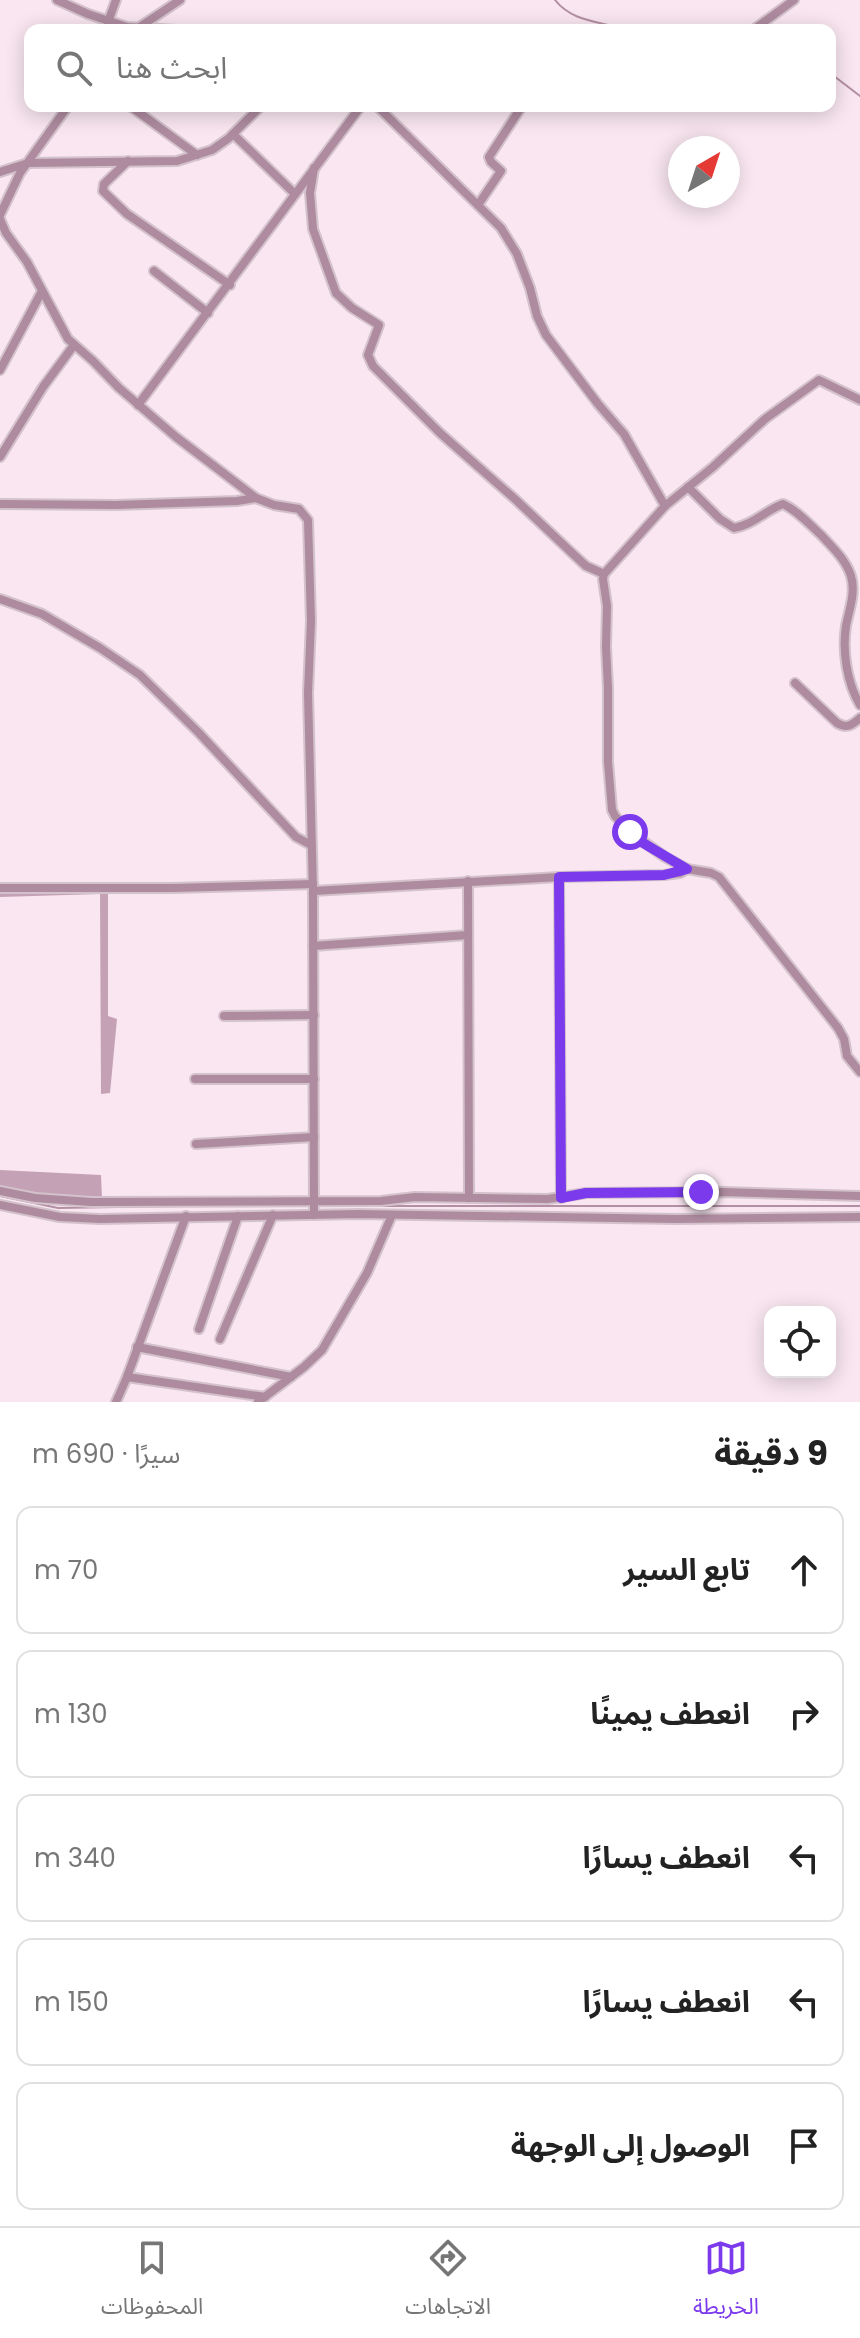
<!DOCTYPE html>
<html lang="ar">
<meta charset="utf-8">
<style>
body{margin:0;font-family:Poppins,"Noto Sans Arabic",sans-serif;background:#f6f6f6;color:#222;direction:rtl}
.controls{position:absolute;right:24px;bottom:24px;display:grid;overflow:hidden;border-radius:16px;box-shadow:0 4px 20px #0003}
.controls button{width:72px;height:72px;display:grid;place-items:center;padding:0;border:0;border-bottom:2px solid #e0e0e0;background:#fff;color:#222;font:40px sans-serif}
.compass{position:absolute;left:668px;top:136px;width:72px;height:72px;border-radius:50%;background:#fff;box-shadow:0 4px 20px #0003;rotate:39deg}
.stop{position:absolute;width:24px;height:24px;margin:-18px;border:6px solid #7c3aed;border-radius:50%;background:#fff}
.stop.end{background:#7c3aed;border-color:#fff;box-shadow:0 2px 8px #0008}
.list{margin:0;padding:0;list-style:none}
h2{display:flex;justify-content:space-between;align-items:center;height:104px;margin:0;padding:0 32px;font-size:34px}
h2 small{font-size:26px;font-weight:400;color:#767676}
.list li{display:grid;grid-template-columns:52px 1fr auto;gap:24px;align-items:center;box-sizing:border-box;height:128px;margin:0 16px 16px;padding:0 16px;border:2px solid #e0e0e0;border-radius:16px}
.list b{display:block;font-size:30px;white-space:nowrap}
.list em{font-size:26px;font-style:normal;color:#767676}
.icon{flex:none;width:44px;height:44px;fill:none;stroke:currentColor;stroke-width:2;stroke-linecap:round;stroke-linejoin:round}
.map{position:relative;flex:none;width:860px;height:1402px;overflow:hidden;direction:ltr}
.search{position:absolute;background:#fff;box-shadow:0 4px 20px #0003;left:24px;right:24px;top:24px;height:88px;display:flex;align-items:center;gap:20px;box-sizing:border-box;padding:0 28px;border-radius:16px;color:#767676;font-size:30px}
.sheet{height:824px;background:#fff}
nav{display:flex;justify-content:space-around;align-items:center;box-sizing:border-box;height:112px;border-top:2px solid #e0e0e0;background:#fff;font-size:22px;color:#767676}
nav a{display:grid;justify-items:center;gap:4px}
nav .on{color:#7c3aed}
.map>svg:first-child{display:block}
.forest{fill:#c5a1b6}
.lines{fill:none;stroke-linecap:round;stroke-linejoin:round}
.stream{stroke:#b38fa3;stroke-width:2}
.minor-casing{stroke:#d3c2cb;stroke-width:12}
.minor{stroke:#ae8b9f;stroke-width:8}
.route{stroke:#7c3aed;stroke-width:10}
</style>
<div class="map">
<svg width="860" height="1402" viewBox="0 0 860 1402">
<rect width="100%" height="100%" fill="#f9e6f0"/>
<g class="forest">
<polygon points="108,887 108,1016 117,1019 110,1093 101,1094 100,894 0,897 0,889"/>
<polygon points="0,1170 101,1175 102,1198 44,1197 0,1186"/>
</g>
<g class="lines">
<g class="stream">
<path d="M555,0c18,23 47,21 72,30"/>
<polyline points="830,73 860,96"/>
<polyline points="0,1196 58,1208 237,1205"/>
<polyline points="248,1205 309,1206"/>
<polyline points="316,1206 860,1206"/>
</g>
<defs>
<g id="minor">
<polyline points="57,0 88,14 127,27 176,30"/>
<polyline points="108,22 116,0"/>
<polyline points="138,28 180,0"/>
<polyline points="753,30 794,0"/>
<polyline points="130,106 197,155"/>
<polyline points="377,106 501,228 517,254 530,288 537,316 546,335 598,404 624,434 665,506"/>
<polyline points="233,134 295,194"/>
<polyline points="128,161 104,184 103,191 127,214 230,285"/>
<polyline points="314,168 310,193 313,229 336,293 352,308 379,325 368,355 373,366 440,433 516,500 572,553 586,566 604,574"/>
<polyline points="0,172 28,163 177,161 212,150 229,138 261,106"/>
<polyline points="478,205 501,171 491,162 489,157 522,106"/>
<polyline points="0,215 20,173 68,106"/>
<polyline points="0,219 6,233 27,262 68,339 93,361 119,388 176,437 256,498 274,505 299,509 308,520 311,621 308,693 313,891 314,1215"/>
<polyline points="154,271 208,313"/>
<polyline points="0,370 42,291"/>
<polyline points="860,400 819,380 765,419 713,467 665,506 604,574 603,579 607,606 606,647 608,688 608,762 612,810 615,816 630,832 665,857 687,869 711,873 719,877 838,1028 844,1039 847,1056 860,1072"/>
<polyline points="138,405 361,106"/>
<polyline points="0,457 43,387 74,345"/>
<path d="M688,487l32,32 14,9c19,-3 32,-18 49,-24 15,7 27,21 39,32 11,12 24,24 29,40 5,17 -2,34 -5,50 -4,25 1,57 14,79"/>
<polyline points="0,504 116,505 237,501 256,498"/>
<polyline points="0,599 42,614 100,648 140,675 199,733 296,837 311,845"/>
<path d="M795,683l42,40c10,6 15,2 23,-5"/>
<polyline points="559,877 561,1198"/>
<polyline points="468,881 469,1198"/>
<polyline points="0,888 173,888 313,884"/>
<polyline points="313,891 559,877 664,875 680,873 687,869"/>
<polyline points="313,946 468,935"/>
<polyline points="224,1016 314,1015"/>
<polyline points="195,1079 314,1079"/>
<polyline points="196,1144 314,1137"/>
<polyline points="0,1191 35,1198 91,1202 381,1201 415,1197 548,1199 586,1193 723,1192 860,1196"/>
<polyline points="0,1205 60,1217 100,1219 358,1214 676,1219 860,1217"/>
<polyline points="199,1329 238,1216"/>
<polyline points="220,1339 273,1215"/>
<polyline points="137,1347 291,1377"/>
<polyline points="127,1377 265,1397"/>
<polyline points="116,1402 127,1377 186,1216"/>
<polyline points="258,1402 304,1367 322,1350 367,1273 392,1215"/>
</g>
</defs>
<use href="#minor" class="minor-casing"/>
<use href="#minor" class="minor"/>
</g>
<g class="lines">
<polyline class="route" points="630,832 643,843 687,869 664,875 559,877 561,1198 586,1193 701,1192"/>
</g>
</svg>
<div class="controls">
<button><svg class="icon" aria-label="locate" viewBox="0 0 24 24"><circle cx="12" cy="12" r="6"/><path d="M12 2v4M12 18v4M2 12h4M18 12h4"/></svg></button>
</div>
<svg class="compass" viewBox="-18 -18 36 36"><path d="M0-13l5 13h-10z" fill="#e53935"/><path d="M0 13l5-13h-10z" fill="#767676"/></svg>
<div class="stop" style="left:630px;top:832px"></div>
<div class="stop end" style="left:701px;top:1192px"></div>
<div class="search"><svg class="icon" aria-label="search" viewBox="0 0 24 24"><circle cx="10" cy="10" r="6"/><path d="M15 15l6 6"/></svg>ابحث هنا</div>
</div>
<section class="sheet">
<h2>9 دقيقة<small>سيرًا · 690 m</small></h2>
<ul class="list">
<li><svg class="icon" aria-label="ahead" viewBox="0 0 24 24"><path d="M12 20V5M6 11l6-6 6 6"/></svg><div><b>تابع السير</b></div><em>70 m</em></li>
<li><svg class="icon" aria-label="right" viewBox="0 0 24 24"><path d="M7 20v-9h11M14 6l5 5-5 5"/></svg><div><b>انعطف يمينًا</b></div><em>130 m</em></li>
<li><svg class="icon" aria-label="left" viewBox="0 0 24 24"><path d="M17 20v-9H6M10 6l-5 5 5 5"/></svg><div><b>انعطف يسارًا</b></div><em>340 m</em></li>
<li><svg class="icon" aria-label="left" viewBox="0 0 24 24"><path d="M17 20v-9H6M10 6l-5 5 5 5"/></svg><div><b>انعطف يسارًا</b></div><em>150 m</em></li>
<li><svg class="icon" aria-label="arrive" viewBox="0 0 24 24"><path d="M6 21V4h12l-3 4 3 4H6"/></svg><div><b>الوصول إلى الوجهة</b></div></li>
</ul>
</section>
<nav>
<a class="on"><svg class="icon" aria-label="map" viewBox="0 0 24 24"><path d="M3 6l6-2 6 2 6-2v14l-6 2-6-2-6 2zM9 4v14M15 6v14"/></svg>الخريطة</a>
<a><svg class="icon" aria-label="directions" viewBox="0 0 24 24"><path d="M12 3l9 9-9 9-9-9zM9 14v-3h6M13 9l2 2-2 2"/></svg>الاتجاهات</a>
<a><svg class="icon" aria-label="saved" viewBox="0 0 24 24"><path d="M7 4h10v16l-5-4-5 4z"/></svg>المحفوظات</a>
</nav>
